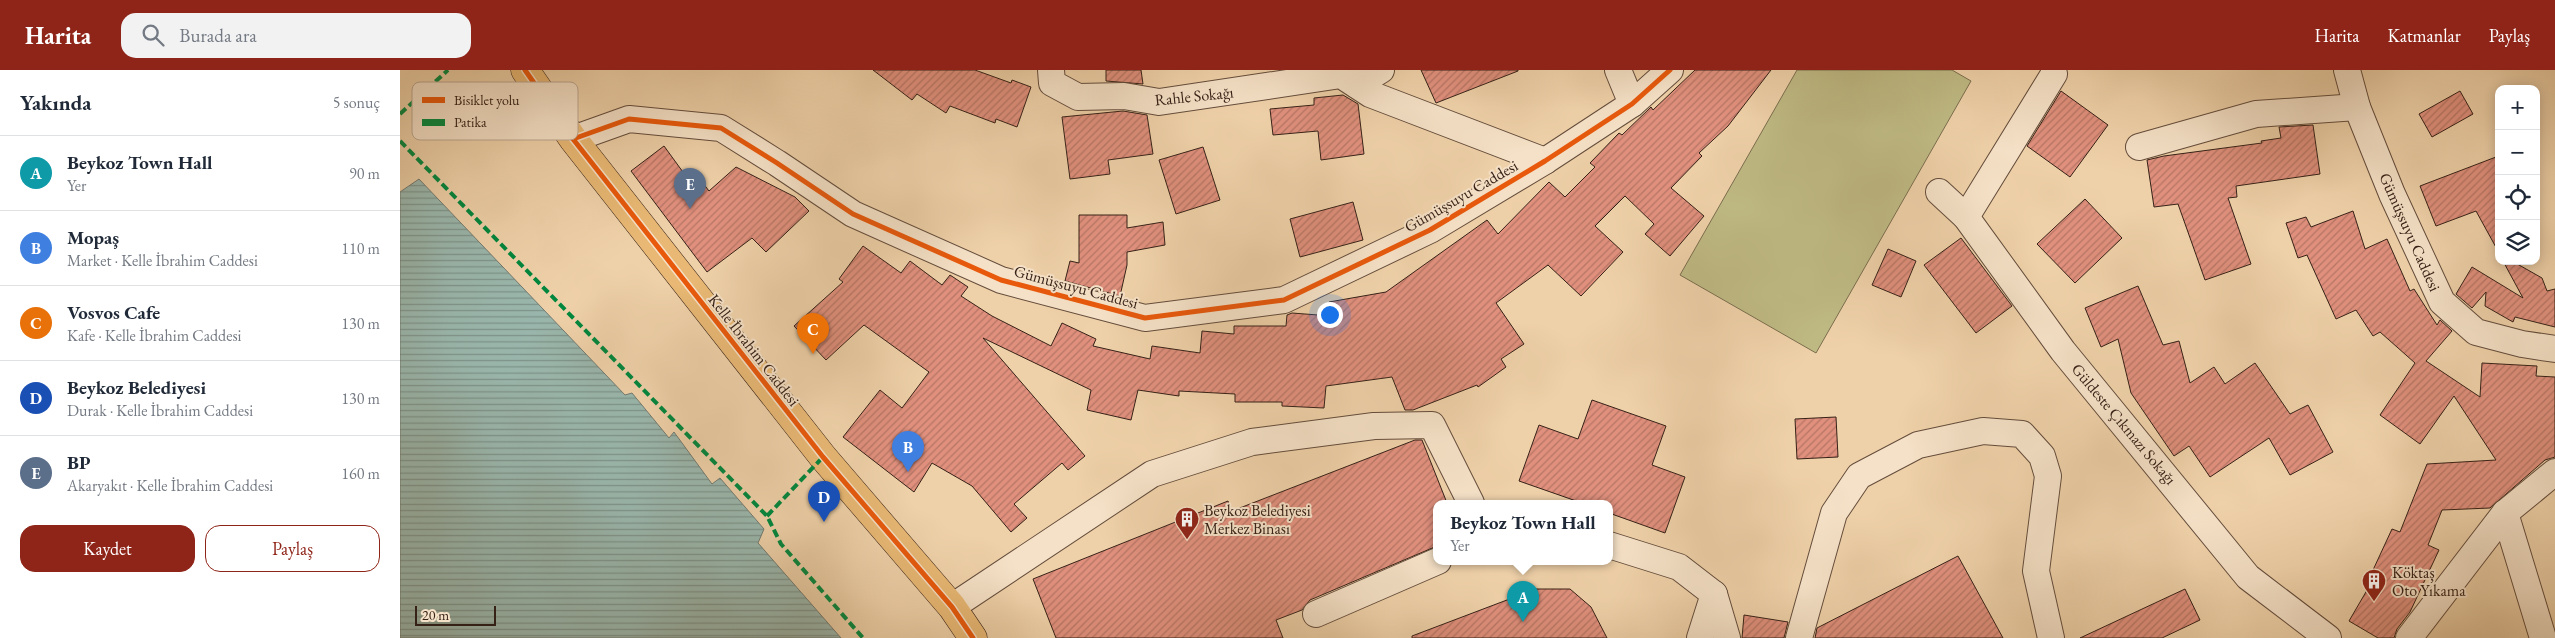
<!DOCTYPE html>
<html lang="tr">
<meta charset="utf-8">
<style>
body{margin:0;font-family:"EB Garamond",serif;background:#f2f2f3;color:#1f2937}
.controls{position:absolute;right:15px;top:15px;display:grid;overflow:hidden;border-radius:10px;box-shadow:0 2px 12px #0003}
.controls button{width:45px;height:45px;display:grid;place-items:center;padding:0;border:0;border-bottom:1px solid #e0e1e3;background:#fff;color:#1f2937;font:25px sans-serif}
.scale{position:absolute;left:15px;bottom:12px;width:81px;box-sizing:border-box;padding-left:5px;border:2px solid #362117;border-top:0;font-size:14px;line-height:18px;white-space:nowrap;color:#362117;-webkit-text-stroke:4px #f5e1c7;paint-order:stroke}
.you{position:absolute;left:929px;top:244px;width:18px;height:18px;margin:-12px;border:4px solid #fff;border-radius:50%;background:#1a73e8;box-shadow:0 0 0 8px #1a73e833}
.badge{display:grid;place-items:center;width:32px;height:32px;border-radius:50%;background:#8f2418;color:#fff;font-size:16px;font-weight:700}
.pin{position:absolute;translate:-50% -41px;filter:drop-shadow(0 1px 2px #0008)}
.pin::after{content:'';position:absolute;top:26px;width:18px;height:15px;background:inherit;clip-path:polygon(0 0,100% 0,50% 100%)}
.popup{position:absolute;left:1033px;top:430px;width:180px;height:65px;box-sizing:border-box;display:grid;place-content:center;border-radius:10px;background:#fff;filter:drop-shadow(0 1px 4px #0005);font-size:16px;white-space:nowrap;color:#747a83}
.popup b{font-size:19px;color:#1f2937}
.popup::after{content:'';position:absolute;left:50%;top:100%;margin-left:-10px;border:10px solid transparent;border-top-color:#fff}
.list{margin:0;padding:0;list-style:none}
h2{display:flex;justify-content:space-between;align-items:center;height:65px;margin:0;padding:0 20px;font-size:21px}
h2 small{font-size:16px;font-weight:400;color:#747a83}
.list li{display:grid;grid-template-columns:32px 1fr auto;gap:15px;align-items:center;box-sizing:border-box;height:75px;padding:0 20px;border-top:1px solid #e0e1e3}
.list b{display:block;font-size:19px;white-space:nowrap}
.list p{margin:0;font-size:16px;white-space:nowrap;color:#747a83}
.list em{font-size:16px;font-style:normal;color:#747a83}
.actions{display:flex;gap:10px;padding:15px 20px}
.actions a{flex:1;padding:11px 0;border:1px solid #8f2418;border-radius:15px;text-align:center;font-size:18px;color:#8f2418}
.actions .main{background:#8f2418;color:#fff}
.icon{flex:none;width:28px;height:28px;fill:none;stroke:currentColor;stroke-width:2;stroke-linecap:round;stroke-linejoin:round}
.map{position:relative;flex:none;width:2155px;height:568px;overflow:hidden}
header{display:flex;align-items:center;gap:30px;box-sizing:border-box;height:70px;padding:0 25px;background:#8f2418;color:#fff}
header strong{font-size:24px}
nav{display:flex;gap:28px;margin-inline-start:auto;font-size:18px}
.search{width:350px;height:45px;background:#f2f2f3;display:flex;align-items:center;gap:12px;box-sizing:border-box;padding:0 18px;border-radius:15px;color:#747a83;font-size:19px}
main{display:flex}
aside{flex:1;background:#fff}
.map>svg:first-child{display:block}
.pitch{fill:#bfba84;stroke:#7a6e4e}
.water{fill:url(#water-rules);stroke:#727b71}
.building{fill:url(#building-hatch);stroke:#362117}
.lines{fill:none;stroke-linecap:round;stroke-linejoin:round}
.minor-casing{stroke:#644d3c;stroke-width:28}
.major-casing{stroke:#362117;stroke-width:29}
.minor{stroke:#f5e1c7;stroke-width:26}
.major{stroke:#e8b874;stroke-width:28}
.quiet{stroke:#00873e;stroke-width:4;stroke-dasharray:8 4;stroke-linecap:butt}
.cycleway-casing{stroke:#f5e1c7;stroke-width:8}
.cycleway{stroke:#e8590c;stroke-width:5}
.labels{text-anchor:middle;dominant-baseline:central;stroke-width:4;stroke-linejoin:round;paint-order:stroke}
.street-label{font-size:16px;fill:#362117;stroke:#f5e1c7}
.poi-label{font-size:16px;fill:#362117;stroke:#f5e1c7;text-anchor:start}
.key{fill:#f5e1c7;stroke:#bca792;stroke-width:1}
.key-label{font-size:14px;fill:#362117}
</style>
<header>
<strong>Harita</strong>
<div class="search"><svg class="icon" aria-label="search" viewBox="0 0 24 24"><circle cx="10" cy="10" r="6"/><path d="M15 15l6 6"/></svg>Burada ara</div>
<nav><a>Harita</a><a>Katmanlar</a><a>Paylaş</a></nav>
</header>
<main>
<aside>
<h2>Yakında<small>5 sonuç</small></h2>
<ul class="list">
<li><span class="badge" style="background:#0f9aa8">A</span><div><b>Beykoz Town Hall</b><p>Yer</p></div><em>90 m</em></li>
<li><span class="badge" style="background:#3f7fe0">B</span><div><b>Mopaş</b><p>Market · Kelle İbrahim Caddesi</p></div><em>110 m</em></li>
<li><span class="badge" style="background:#e8710a">C</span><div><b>Vosvos Cafe</b><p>Kafe · Kelle İbrahim Caddesi</p></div><em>130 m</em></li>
<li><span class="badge" style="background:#1a4fb4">D</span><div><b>Beykoz Belediyesi</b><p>Durak · Kelle İbrahim Caddesi</p></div><em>130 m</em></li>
<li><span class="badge" style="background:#5c6f8a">E</span><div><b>BP</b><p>Akaryakıt · Kelle İbrahim Caddesi</p></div><em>160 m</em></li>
</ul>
<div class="actions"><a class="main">Kaydet</a><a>Paylaş</a></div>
</aside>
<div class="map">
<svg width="2155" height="568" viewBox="0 0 2155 568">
<defs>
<pattern id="water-rules" width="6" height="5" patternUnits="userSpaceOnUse" patternTransform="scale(1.25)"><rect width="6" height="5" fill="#9ab7ad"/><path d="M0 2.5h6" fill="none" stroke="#7e948c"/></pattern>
<pattern id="building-hatch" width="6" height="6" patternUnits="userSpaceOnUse" patternTransform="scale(1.25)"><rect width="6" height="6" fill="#e0907d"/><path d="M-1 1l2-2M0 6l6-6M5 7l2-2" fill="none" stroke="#b67565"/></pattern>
</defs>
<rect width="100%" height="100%" fill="#efd1a9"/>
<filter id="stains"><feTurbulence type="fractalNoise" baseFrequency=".004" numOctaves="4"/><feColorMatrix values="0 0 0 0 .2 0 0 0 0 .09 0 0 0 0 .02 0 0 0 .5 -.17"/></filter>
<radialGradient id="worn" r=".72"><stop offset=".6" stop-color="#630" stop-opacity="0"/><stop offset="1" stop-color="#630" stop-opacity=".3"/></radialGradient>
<polygon class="pitch" points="1397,0 1552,0 1571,11 1416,283 1280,205"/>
<polygon class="water" points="19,109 225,325 232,323 269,368 274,362 312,414 320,408 364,459 358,473 441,568 0,568 0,122"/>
<g class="building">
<polygon points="473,0 575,0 611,13 612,10 631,17 617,57 596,49 595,53 550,36 546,43 517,24 512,30"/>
<polygon points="706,0 741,0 743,14 706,11"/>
<polygon points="1021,0 1118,0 1118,1 1036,33"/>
<polygon points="1295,0 1371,0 1328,56 1299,83 1302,86 1271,118 1304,146 1270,186 1245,164 1254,154 1225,126 1195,156 1223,182 1181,226 1148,195 1096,233 1124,274 1101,289 1106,297 1078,317 1077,315 1013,340 1005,340 992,307 926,316 924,338 882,336 882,332 835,332 835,324 779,321 779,326 738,320 731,350 687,340 691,320 583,268 685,386 668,400 662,393 614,434 627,448 611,462 572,416 532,393 514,422 443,367 480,320 502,338 529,302 464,255 426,290 394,256 443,212 439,209 463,176 501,203 510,191 542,215 550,205 568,217 561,226 592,246 651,276 662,253 696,269 693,276 750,289 752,276 800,283 802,261 834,264 834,256 886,256 887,245 892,243 931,246 929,232 986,222 1087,150 1098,164 1149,112 1165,127 1195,97 1190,93 1219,63 1222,65 1251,37 1253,40"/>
<polygon points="1661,21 1708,55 1670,107 1627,76"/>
<polygon points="2060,21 2073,44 2032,67 2019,44"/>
<polygon points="943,25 958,34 964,84 921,90 918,61 873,65 870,39 914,35 914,28"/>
<polygon points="723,41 747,45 753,84 708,90 710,104 670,109 662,47"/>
<polygon points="1913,55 1920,104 1836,116 1837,127 1828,128 1851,194 1805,210 1778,134 1754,137 1747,90 1764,86 1862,73 1861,71 1881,68 1879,57"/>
<polygon points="264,76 288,109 296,104 309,121 336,97 395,127 409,141 366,182 352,168 307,202 231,101"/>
<polygon points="803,77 820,130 776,144 759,90"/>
<polygon points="2096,87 2099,94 2098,181 2076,141 2036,156 2020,116"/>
<polygon points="1685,129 1722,168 1675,213 1637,174"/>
<polygon points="953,132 963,170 900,187 890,149"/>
<polygon points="1953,141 1965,179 1987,169 2010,221 2014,219 2037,255 2040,250 2052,261 2026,291 2080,327 2082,293 2137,296 2136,306 2155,307 2155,387 2145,390 2090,438 2042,440 2028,475 2039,480 2010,542 1997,559 1994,568 1978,568 1949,551 1970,515 1967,513 1992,459 2000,462 2027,394 2096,390 2054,326 2020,374 1980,345 2015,293 1980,262 1973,266 1956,240 1936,249 1907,185 1898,188 1886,153 1906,147 1911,157"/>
<polygon points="679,145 727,145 727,158 763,152 765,175 727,182 727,195 720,226 665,211 670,191 679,193"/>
<polygon points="1561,168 1612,236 1576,263 1524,195"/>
<polygon points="1488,179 1516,191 1501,227 1472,215"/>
<polygon points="2103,191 2112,191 2142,208 2147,221 2155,219 2155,257 2115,247 2113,252 2085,236 2086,222 2072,238 2056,224 2072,197 2123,228"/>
<polygon points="1738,216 1763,275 1779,271 1790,313 1814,297 1825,314 1855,293 1890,344 1908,335 1933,382 1890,405 1869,368 1810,407 1789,376 1774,386 1731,323 1718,269 1701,277 1685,238"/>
<polygon points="1192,330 1266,356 1252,395 1285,407 1265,463 1209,443 1209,433 1182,433 1119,411 1139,355 1178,369"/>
<polygon points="1436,347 1438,387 1397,389 1395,349"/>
<polygon points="1015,370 1022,370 1047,433 1037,433 1037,476 910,530 902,540 876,550 883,568 656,568 633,509 828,431 832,441"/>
<polygon points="1558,486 1603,568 1415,568 1417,558"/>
<polygon points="1136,519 1170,519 1191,537 1207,568 1012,568 1012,566"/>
<polygon points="1785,519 1800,550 1762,568 1680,568"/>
<polygon points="1344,545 1388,552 1384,568 1342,568"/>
</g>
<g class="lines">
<defs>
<g id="minor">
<polyline points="651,0 652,13 678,27 724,26 759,32 941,5 970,24 1145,91"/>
<polyline points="1218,0 1232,34"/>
<polyline points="1947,0 1957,37 1992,124 2042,232 2076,262 2122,274 2155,279"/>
<polyline points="957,15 981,0"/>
<polyline points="173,69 229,49 321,58 377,93 453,144 601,210 745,248 884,230 1030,160 1145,91 1232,34 1270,0"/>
<polyline points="1739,77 1856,44 1957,37"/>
<polyline points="1539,122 1566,147 1663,281 1848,507 1928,568"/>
<polyline points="1566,147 1654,4"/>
<polyline points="2105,443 2143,568"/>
<polyline points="1209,475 1279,497 1314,524 1327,568"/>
<polyline points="552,537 752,404 852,372 974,356 1032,355 1071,433"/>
<polyline points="916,544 1038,491"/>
<polyline points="1300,568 1314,524"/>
<polyline points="1399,568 1434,443 1459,406 1518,375 1583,361 1622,364 1642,386 1648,406 1636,501 1651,568"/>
<polyline points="2009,568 2105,443 2155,402"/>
</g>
<polyline id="major" points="125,0 173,69 423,387 552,537 573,568"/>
</defs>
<use href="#minor" class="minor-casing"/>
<use href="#major" class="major-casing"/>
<use href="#minor" class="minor"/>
<use href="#major" class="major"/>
<g class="quiet">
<polyline points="0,44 48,0"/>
<polyline points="0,71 367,446 381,474 463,568"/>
<polyline points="367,446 423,387"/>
</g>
<defs>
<g id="cycleway">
<polyline points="125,0 173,69 423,387 552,537 573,568"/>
<polyline points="173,69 229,49 321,58 377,93 453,144 601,210 745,248 884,230 1030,160 1145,91 1232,34 1270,0"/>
</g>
</defs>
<use href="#cycleway" class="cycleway-casing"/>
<use href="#cycleway" class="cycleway"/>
</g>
<defs>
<symbol id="building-pin" viewBox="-11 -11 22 30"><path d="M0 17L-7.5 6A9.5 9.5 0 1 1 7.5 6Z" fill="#8f2418" stroke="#f5e1c7"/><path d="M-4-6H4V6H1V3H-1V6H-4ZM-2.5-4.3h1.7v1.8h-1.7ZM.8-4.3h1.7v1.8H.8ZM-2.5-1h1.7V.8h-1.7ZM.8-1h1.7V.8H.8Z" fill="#fff"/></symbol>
</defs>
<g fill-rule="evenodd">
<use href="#building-pin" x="773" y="435" width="28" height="38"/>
<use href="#building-pin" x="1960" y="497" width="28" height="38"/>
</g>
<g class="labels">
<g class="street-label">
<text transform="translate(794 26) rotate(-6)">Rahle Sokağı</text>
<text transform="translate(1061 126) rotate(-30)">Gümüşsuyu Caddesi</text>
<text transform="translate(2010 162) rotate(66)">Gümüşsuyu Caddesi</text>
<text transform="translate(676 217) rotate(15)">Gümüşsuyu Caddesi</text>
<text transform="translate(354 280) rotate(52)">Kelle İbrahim Caddesi</text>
<text transform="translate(1724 354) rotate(50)">Güldeste Çıkmazı Sokağı</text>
</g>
<g class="poi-label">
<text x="804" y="440">Beykoz Belediyesi<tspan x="804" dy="18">Merkez Binası</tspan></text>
<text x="1992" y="502">Köktaş<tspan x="1992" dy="18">Oto Yıkama</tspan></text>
</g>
</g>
<rect x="12" y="12" width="166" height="58" rx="8" class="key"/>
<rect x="22" y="27" width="23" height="6" fill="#e8590c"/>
<rect x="22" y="49" width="23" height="7" fill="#00873e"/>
<g class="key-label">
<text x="54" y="35">Bisiklet yolu</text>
<text x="54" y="57">Patika</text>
</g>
<rect width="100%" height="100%" filter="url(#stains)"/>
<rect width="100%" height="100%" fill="url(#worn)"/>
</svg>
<div class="controls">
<button>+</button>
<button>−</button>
<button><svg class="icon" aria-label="locate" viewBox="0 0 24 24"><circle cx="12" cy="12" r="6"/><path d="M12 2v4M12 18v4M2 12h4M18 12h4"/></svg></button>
<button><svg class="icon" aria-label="layers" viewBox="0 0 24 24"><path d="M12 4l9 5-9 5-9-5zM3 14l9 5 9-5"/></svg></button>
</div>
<div class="scale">20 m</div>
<div class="you"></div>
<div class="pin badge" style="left:1123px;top:552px;background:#0f9aa8">A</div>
<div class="popup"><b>Beykoz Town Hall</b>Yer</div>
<div class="pin badge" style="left:508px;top:402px;background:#3f7fe0">B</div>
<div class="pin badge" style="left:413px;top:284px;background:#e8710a">C</div>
<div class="pin badge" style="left:424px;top:452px;background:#1a4fb4">D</div>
<div class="pin badge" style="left:290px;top:139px;background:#5c6f8a">E</div>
</div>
</main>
